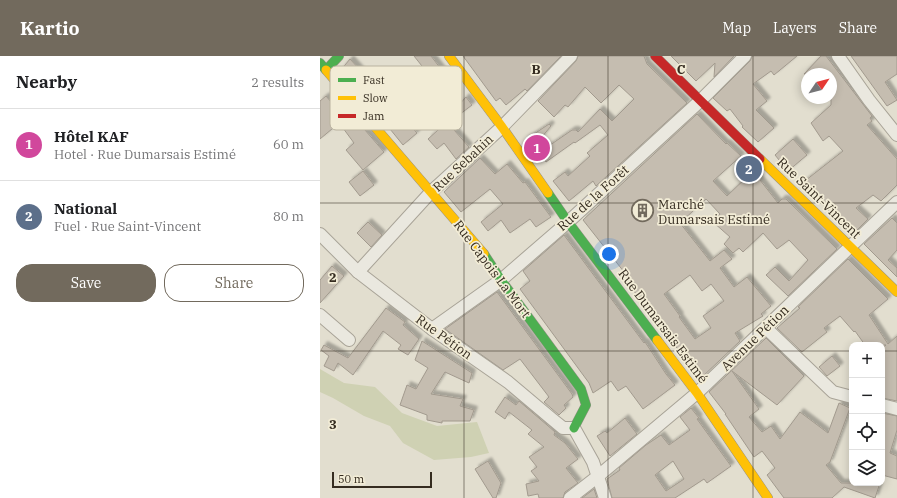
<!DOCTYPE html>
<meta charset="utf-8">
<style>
body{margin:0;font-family:"IBM Plex Serif",serif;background:#f2f2f2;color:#202124}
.controls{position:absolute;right:12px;bottom:12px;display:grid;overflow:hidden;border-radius:8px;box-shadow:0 2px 10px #0003}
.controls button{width:36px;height:36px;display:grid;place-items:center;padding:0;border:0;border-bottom:1px solid #e0e0e0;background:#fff;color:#202124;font:20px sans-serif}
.compass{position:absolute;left:481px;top:12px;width:36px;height:36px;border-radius:50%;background:#fff;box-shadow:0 2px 10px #0003;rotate:55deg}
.scale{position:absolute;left:12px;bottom:10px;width:100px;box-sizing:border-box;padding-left:4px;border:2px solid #352c20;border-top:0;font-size:11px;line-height:14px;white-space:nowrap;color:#352c20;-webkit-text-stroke:3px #f2ecd6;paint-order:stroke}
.you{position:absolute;left:289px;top:198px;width:14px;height:14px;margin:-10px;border:3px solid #fff;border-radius:50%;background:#1a73e8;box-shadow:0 0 0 6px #1a73e833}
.badge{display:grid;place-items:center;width:26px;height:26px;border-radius:50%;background:#726a5d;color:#fff;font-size:13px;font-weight:700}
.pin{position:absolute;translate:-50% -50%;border:2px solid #fff;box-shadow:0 1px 4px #0006}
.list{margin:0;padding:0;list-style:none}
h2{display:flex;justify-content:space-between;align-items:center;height:52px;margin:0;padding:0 16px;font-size:17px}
h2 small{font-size:13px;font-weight:400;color:#757577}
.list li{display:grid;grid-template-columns:26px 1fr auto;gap:12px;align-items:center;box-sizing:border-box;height:72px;padding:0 16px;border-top:1px solid #e0e0e0}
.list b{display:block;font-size:15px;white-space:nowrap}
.list p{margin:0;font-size:13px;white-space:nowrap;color:#757577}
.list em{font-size:13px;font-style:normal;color:#757577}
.actions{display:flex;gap:8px;padding:12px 16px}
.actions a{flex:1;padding:9px 0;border:1px solid #726a5d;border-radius:16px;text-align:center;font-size:14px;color:#726a5d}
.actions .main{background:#726a5d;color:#fff}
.icon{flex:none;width:22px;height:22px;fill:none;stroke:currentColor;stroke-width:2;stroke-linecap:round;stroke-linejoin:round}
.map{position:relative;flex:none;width:577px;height:442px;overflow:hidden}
header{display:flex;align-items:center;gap:24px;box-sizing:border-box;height:56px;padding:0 20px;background:#726a5d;color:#fff}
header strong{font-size:19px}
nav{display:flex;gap:22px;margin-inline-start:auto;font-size:14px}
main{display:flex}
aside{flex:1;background:#fff}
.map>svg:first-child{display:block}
.green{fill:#cfd1b3}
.building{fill:#c5bdb0;stroke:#a29a8e;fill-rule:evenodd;filter:url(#shadow)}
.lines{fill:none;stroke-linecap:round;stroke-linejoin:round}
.street-casing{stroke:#a8a397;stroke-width:14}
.fast-casing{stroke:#979288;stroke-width:10}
.slow-casing{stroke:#979288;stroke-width:10}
.jam-casing{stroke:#979288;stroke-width:10}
.street{stroke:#eae8df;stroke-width:12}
.fast{stroke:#4caf50;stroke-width:9}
.slow{stroke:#ffc107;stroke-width:9}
.jam{stroke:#c62828;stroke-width:9}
.grid{fill:none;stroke:#352c20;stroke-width:1;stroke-opacity:0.55}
.labels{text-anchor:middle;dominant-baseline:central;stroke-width:3.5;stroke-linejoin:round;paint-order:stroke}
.street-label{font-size:13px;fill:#352c20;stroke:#f2ecd6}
.poi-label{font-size:13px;fill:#352c20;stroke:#f2ecd6;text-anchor:start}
.key{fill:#f2ecd6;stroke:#b9b29f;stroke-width:1}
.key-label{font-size:11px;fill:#352c20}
.grid-label{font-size:13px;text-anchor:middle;font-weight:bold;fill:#352c20;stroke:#f2ecd6;stroke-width:3.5;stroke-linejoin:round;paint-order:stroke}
</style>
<header>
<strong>Kartio</strong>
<nav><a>Map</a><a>Layers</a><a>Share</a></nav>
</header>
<main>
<aside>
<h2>Nearby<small>2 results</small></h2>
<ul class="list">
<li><span class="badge" style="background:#d1479c">1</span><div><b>Hôtel KAF</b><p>Hotel · Rue Dumarsais Estimé</p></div><em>60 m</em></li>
<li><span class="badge" style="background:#5c6f8a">2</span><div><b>National</b><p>Fuel · Rue Saint-Vincent</p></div><em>80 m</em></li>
</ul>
<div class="actions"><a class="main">Save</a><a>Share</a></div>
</aside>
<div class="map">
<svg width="577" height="442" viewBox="0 0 577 442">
<defs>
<filter id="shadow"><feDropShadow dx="3.5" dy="-3.5" stdDeviation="1" flood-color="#0004"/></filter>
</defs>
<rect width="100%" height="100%" fill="#e2decf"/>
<polygon class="green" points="0,313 24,327 55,331 82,357 117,370 157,366 169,397 151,401 114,404 83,387 70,370 44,360 13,342 0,336"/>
<g class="building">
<polygon points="94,0 111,0 134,30 102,58 95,49 117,29"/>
<polygon points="143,0 241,0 207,35 205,33 186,49 180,42 176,45"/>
<polygon points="258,0 324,0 327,8 367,47 276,130 273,125 249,145 233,125 245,116 248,120 270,100 267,97 288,79 280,69 255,87 254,86 226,106 220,96 252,74 256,74 258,76 280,53 292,65 314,43 299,29 281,47 265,31 248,51 245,49 234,61 218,45 256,5"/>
<polygon points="351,0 414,0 394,21 395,7 376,25"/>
<polygon points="432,0 477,0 454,19 451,15 433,28 447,45 436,54 454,72 438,86 422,71 423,70 410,53 407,55 393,42 430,5"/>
<polygon points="501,0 506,0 552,60 550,62 552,65 547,69 577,103 577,129 561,145 553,139 536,152 548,163 533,178 481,128 523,95 509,80 503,85 491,67 511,49 511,18 484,18"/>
<polygon points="531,0 577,0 577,18 565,26 577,44 567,50"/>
<polygon points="30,3 42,16 30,27 20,15"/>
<polygon points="6,40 25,62 0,83 0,45"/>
<polygon points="146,41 152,49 131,65 128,61"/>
<path d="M377,58l29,30 1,-1 14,13 -28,25 14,15 26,-25 25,32 4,-4h4l51,50 -49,47 -22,-21 9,-8 14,14 19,-21 -19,-20 -12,9 -14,-16 -20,19 -4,-4 -6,5 -9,-9 6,-7 -17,-15 7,-8 -14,-15 -26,24 30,38 14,-11 8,9 -12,9 14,19 13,-10 24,29 -10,8 2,2 -28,17 5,8 -40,38 -44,-59 2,-1 -14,-22 -4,2 -10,-13 -4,-8 2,-1 -45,-57zM370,219l12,16 9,-7 13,17 -21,15 8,12 -16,11 -16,-22 1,-1 -16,-22z"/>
<polygon points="32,59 64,96 43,114 26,94 34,87 20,68"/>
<polygon points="83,62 97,77 83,89 70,73"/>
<polygon points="127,66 149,91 136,103 124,87 117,93 108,83"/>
<polygon points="229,68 231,70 211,94 205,84"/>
<polygon points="473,83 487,99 468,115 455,99"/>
<polygon points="160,102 175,118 187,108 203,127 205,126 231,161 216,171 210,163 190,177 181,164 168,175 161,166 183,148 170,133 141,156 124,136"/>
<polygon points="43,115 54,129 40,140 29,126"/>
<polygon points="572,162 577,167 577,194 568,204 577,212 577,221 544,188"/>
<polygon points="48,166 62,179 51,191 37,177"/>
<polygon points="244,179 324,287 325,286 331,295 346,318 355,329 323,353 306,330 298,335 291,325 273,337 269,327 200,233 210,225 203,215"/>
<polygon points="528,203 568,243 549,259 568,288 577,280 577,345 562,342 562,292 566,289 545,289 535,275 534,276 520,260 504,272 507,276 482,296 457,272 480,252 478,251"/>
<polygon points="12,210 24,220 0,247 0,224"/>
<polygon points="177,236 252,338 253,341 244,349 246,352 239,359 224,346 229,341 200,303 183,314 125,273"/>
<polygon points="66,252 85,266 83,269 99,283 88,299 78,293 81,289 63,275 33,319 18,307 14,315 4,310 9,300 1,294 4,289 28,302"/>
<polygon points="446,282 484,320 457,349 412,315 439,353 429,361 442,376 451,370 460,383 480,356 508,377 519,347 530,352 510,406 506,409 521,427 549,427 559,430 555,442 524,431 512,442 464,442 447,419 455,412 442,395 434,401 405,358 406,358 389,336"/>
<polygon points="102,285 152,317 149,327 125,316 111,338 143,343 140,350 154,354 150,365 122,365 122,367 107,364 107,359 80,349 87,329 96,333 108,312 95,304"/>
<polygon points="512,300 520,310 507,320 499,311"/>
<polygon points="185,341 196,349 199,345 227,369 235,376 234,379 245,387 258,403 246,412 258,427 245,436 243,442 219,442 218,438 208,440 206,428 219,425 211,415 217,411 209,401 224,391 208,378 212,374 189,356 185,363 175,356"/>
<path d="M371,352l8,10 -2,1 34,47 -24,17 -3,-4 -29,19h-63l-5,-19 13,-9 -1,-2 27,-23 15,-10 8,10 21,-15 -10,-13zM353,405l11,18 -18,12 -11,-16z"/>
<polygon points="562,357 577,360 577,374 570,397 577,400 577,423 562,419"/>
<polygon points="305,362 317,378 290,400 277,380 285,375 287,377"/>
<polygon points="168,405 181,427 176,442 173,442 155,413"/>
<polygon points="274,433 277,442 262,442"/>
</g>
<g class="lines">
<defs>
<g id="street">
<polyline points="518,0 549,44 577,79"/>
<polyline points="0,178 38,216 112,273 188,326 232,363 243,372 254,372 273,406 285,442"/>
<polyline points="38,216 111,136 182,71 251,0"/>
<polyline points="0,259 29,284"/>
<polyline points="446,272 513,336 532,341"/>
<polyline points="112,273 181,224 248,166 380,45 425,0"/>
<polyline points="562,349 577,353"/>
<polyline points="250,442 277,421 377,337 577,146"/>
</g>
<g id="fast">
<polyline points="0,7 6,14 19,0"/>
<polyline points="228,137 248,166 337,284"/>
<polyline points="164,198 181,224 261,333 266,349 254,372"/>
</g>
<g id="slow">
<polyline points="129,0 182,71 228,137"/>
<polyline points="6,14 164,198"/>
<polyline points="440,103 577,236"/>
<polyline points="337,284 377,337 448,442"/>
</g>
<polyline id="jam" points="335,0 440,103"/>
</defs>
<use href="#street" class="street-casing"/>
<use href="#fast" class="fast-casing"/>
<use href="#slow" class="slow-casing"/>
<use href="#jam" class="jam-casing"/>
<use href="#street" class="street"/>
<use href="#fast" class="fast"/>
<use href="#slow" class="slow"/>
<use href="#jam" class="jam"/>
</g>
<path class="grid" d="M144,0v442M288,0v442M433,0v442M0,147h577M0,295h532M562,295h15"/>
<defs>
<symbol id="building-ring" viewBox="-11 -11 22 22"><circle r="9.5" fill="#f2ecd6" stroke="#726a5d" stroke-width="1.5"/><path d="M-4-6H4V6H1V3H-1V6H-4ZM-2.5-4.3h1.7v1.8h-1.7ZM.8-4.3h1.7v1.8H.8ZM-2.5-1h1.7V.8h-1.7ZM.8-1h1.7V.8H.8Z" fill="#726a5d"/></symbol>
</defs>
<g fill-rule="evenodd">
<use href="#building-ring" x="310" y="142" width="25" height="25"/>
</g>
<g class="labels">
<g class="street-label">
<text transform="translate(143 107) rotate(-43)">Rue Sebahin</text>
<text transform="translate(273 142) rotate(-42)">Rue de la Forêt</text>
<text transform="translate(499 142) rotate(44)">Rue Saint-Vincent</text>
<text transform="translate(172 213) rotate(53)">Rue Capois La Mort</text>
<text transform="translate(343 270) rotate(53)">Rue Dumarsais Estimé</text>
<text transform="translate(124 281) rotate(36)">Rue Pétion</text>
<text transform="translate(435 282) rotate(-44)">Avenue Pétion</text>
</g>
<g class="poi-label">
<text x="338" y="148">Marché<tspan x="338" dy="15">Dumarsais Estimé</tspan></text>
</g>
</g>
<rect x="10" y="10" width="132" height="64" rx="6" class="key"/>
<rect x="18" y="22" width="18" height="4" fill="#4caf50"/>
<rect x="18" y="40" width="18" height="4" fill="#ffc107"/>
<rect x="18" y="58" width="18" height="4" fill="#c62828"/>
<g class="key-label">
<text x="43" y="28">Fast</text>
<text x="43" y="46">Slow</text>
<text x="43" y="64">Jam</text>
</g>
<g class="grid-label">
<text x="216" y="18">B</text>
<text x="361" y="18">C</text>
<text x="13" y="226">2</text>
<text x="13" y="373">3</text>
</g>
</svg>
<div class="controls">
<button>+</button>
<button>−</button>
<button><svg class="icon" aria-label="locate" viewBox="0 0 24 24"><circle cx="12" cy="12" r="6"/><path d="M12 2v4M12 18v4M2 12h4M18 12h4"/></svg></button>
<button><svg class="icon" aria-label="layers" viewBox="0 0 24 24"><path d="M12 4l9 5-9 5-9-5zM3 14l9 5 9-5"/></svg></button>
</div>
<svg class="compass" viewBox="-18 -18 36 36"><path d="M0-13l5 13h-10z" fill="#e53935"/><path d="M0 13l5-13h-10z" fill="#757577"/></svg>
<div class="scale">50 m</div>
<div class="you"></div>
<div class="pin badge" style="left:217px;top:92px;background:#d1479c">1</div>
<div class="pin badge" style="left:429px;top:113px;background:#5c6f8a">2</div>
</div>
</main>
